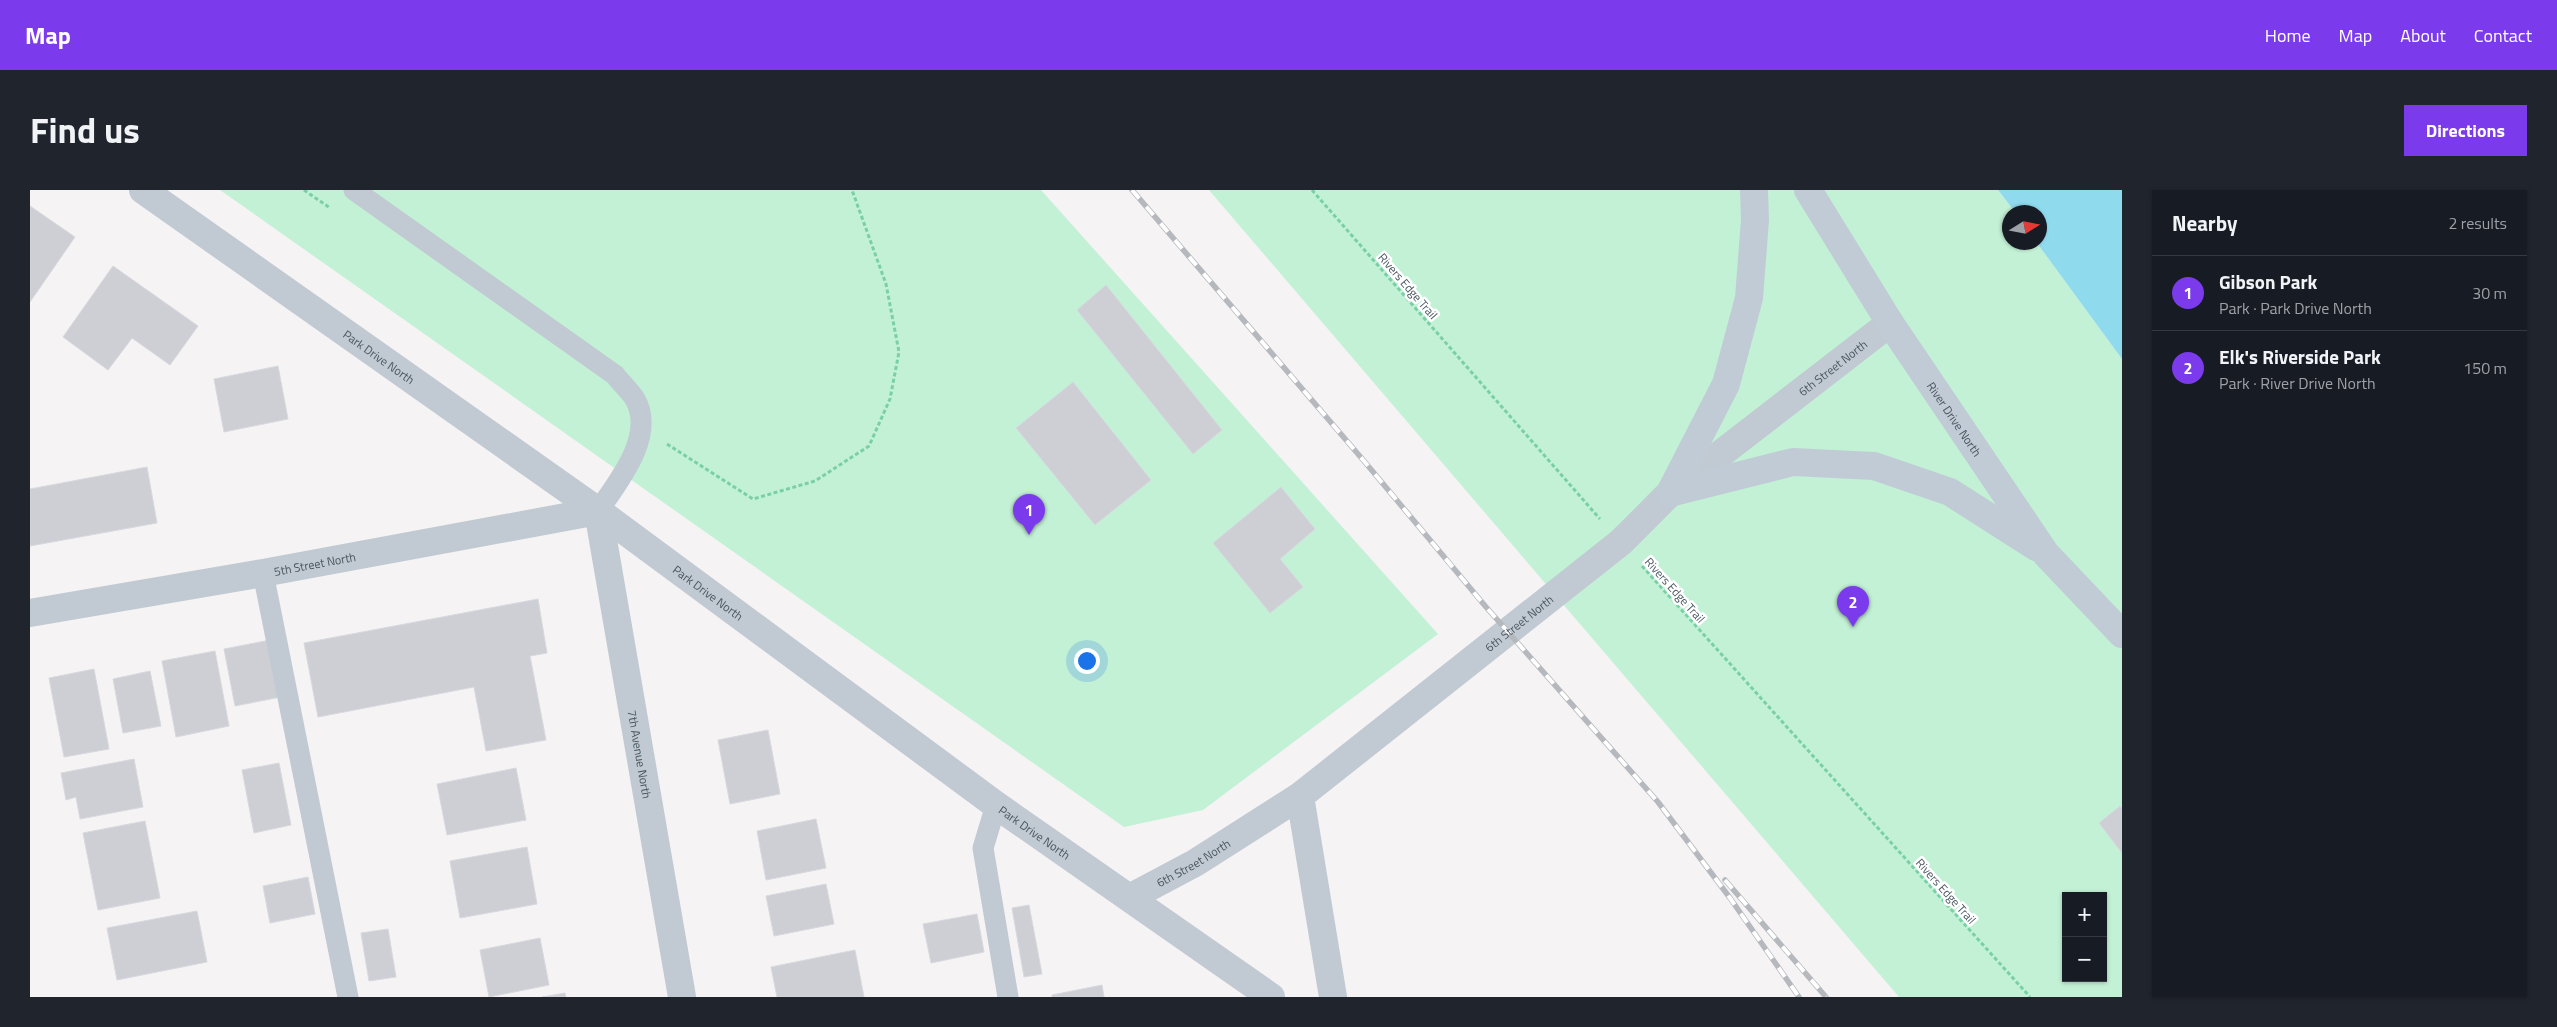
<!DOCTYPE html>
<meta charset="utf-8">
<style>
body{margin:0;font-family:"Titillium Web",sans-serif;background:#20242c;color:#f1f3f6}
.controls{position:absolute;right:15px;bottom:15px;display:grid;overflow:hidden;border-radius:0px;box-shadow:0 1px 4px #0004}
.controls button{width:45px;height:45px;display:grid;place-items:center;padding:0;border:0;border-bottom:1px solid #363941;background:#171b24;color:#f1f3f6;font:25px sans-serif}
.compass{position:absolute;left:1972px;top:15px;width:45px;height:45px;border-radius:50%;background:#171b24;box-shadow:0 1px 4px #0004;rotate:79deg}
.you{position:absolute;left:1056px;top:470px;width:18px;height:18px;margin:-12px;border:4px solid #fff;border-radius:50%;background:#1a73e8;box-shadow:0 0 0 8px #1a73e833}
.badge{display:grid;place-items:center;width:32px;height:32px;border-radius:50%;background:#7c3aed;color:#fff;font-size:16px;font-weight:700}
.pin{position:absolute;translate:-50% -41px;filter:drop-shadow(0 1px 2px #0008)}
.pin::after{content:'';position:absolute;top:26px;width:18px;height:15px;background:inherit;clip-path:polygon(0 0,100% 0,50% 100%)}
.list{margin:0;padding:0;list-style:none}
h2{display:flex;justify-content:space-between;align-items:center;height:65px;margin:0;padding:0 20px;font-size:21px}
h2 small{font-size:16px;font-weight:400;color:#9ea1a6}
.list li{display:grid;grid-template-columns:32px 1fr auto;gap:15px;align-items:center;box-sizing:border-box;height:75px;padding:0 20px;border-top:1px solid #363941}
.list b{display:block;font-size:19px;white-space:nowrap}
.list p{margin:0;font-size:16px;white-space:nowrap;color:#9ea1a6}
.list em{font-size:16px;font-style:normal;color:#9ea1a6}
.map{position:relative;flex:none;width:2092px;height:807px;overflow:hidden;border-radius:0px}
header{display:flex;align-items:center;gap:30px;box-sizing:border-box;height:70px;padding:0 25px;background:#7c3aed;color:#fff}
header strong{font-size:24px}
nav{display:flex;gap:28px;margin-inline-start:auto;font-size:18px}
.intro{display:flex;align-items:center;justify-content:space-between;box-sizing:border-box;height:120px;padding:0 30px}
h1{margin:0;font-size:35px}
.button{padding:12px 22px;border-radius:0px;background:#7c3aed;color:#fff;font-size:18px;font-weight:700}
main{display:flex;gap:30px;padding:0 30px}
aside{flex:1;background:#171b24;border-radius:0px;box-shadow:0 1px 4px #0004}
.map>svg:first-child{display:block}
.green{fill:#c3f1d5;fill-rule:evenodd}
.water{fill:#90daee}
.building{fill:#cdcfd5;stroke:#d7d9de}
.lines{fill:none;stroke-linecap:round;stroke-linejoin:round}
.path{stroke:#7ad0a6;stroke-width:3;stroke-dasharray:4 2.5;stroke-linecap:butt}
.service{stroke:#c1cad2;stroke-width:21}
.minor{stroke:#c1cad2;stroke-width:28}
.tertiary{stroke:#c1cad2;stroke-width:28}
.secondary{stroke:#c1cbd6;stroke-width:28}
.rail-casing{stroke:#b5b8bd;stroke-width:5.5}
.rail{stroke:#fff;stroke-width:4;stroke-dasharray:11;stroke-linecap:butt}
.labels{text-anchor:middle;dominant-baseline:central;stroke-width:5;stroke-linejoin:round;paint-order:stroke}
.street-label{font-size:12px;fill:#4a5661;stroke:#fff}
</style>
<header>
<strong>Map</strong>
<nav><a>Home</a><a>Map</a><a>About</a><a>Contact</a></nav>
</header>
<div class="intro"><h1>Find us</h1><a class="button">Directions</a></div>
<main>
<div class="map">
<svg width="2092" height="807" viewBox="0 0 2092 807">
<rect width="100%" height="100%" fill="#f5f3f3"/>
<g class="green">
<polygon points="190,0 1011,0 1408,444 1173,620 1094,637"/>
<path d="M1179,0h789l17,22h-5v30l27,1 85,116v638h-223zM2036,706h37v82h-37z"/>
</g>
<polygon class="water" points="1968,0 2092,0 2092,169 2007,53 2010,52 2010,22 1985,22"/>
<g class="building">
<polygon points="0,16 45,47 0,112"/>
<polygon points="83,76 168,136 140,175 102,148 78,180 33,147"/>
<polygon points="1076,95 1192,240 1163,264 1047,120"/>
<polygon points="248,176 258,229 194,242 184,189"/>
<polygon points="1043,192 1121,290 1065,335 986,238"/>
<polygon points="117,277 127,333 0,356 0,299"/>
<polygon points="1251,297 1285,339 1250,369 1273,397 1240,423 1183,353"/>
<polygon points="508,409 517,463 500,466 516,550 456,561 444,497 288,527 274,453"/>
<polygon points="240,450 251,507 205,516 194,459"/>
<polygon points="185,461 199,536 146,547 132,471"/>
<polygon points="64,479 79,559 34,567 19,488"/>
<polygon points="120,481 131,536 93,543 83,489"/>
<polygon points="738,540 750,604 700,614 688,550"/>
<polygon points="104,569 113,617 50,629 46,607 36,610 31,583"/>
<polygon points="249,573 261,635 224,643 212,580"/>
<polygon points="486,578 496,630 417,645 407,594"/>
<polygon points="2090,616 2092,619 2092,663 2069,633"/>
<polygon points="786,629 796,678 736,690 727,641"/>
<polygon points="115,631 130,708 68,720 53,643"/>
<polygon points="497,657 507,714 430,728 420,671"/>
<polygon points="278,687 285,724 240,733 233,696"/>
<polygon points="796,694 804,734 744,746 736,706"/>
<polygon points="999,715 1012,784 994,787 982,718"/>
<polygon points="167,721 177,772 87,790 77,738"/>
<polygon points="947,724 954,762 901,773 893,734"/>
<polygon points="358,739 366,787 339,791 331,743"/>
<polygon points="510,748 519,795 459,807 450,760"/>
<polygon points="825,760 834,807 747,807 741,777"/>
<polygon points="1072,795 1074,807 1022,807 1022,805"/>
<polygon points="535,803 536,807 512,807"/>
</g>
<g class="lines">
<g class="path">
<polyline points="274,0 300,18"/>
<polyline points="1282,0 1570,329"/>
<polyline points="637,254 723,309 785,291 839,256 860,209 869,162 856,94 822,0"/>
<polyline points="1612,376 2000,807"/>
</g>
<g class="service">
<path d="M324,0l261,185c6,8 15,16 20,24 21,37 -17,83 -37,112"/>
<polyline points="233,383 318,807"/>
<polyline points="966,615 953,658 978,807"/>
</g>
<path class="minor" id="s1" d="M0,423l233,-40 335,-62 84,486"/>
<g class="tertiary">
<path id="s2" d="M113,0l455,321 398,294 275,192"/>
<polyline points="1270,606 1303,807"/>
<path id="s3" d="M1101,707l64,-34 105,-67 321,-254 49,-49 220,-170"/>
</g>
<g class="secondary">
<path id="s4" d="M1778,0l82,133 156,231 76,80"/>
<polyline points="1640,303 1763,272 1844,276 1920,302 2006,357"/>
<polyline points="1640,303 1696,194 1719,108 1725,30 1724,0"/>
</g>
<defs>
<g id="rail">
<polyline points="1102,0 1334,271 1456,417 1628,612 1700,708 1769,807"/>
<polyline points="1695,690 1796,807"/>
</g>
</defs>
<use href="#rail" class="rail-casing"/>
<use href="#rail" class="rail"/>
</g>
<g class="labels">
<g class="street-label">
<text transform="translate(1378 96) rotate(49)">Rivers Edge Trail</text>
<text stroke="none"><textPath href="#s2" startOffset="289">Park Drive North</textPath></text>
<text stroke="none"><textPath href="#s3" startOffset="881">6th Street North</textPath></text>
<text stroke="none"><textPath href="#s4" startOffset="272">River Drive North</textPath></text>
<text stroke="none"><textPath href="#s1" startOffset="289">5th Street North</textPath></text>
<text transform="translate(1645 400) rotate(48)">Rivers Edge Trail</text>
<text stroke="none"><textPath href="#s2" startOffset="694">Park Drive North</textPath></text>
<text stroke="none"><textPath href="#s3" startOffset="476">6th Street North</textPath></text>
<text stroke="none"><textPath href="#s1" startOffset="824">7th Avenue North</textPath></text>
<text stroke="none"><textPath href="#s2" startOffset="1099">Park Drive North</textPath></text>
<text stroke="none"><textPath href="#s3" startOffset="71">6th Street North</textPath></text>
<text transform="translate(1916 701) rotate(48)">Rivers Edge Trail</text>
</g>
</g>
</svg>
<div class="controls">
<button>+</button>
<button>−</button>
</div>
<svg class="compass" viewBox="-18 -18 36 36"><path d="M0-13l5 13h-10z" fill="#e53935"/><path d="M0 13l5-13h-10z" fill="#9ea1a6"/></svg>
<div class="you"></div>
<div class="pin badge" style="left:999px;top:345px">1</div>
<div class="pin badge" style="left:1823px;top:437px">2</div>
</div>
<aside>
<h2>Nearby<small>2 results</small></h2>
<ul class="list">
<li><span class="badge">1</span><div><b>Gibson Park</b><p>Park · Park Drive North</p></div><em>30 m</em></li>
<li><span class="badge">2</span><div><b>Elk's Riverside Park</b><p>Park · River Drive North</p></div><em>150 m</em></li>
</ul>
</aside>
</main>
